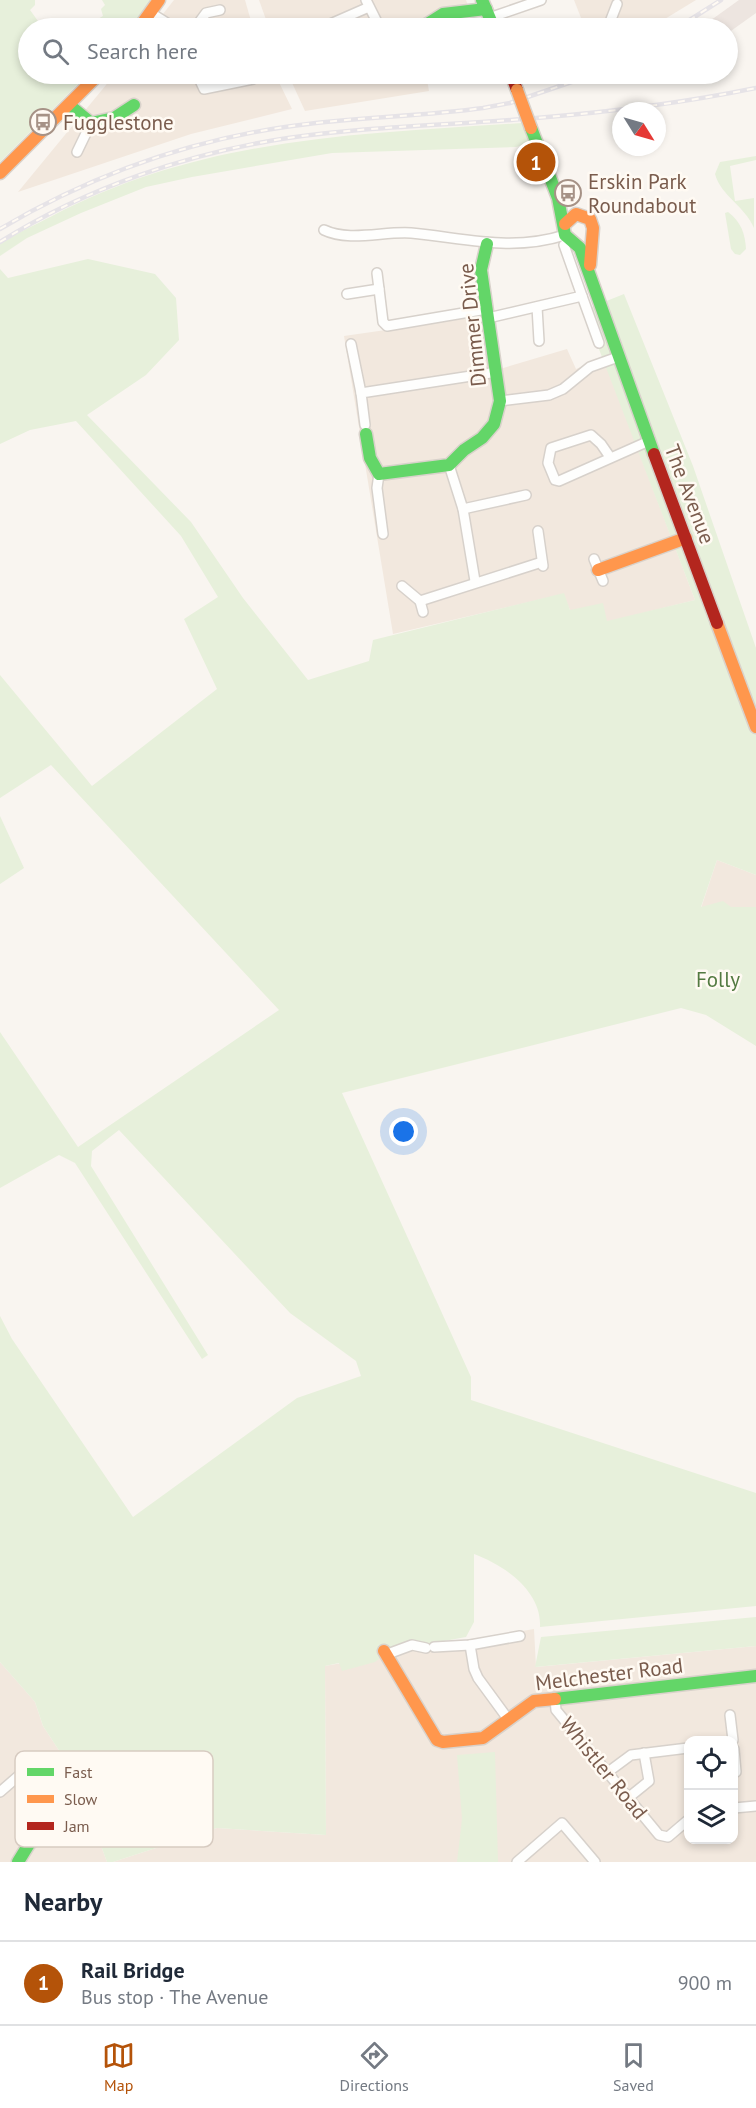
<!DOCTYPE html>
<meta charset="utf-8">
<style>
body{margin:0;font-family:"PT Sans",sans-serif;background:#f6f6f7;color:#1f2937}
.controls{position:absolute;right:18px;bottom:18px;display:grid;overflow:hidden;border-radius:12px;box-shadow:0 3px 9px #0003}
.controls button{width:54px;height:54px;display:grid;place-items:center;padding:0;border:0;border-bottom:2px solid #e0e1e3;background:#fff;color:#1f2937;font:30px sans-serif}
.compass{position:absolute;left:612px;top:102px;width:54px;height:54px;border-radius:50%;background:#fff;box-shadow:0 3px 9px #0003;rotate:127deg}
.you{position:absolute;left:404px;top:1132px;width:21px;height:21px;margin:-15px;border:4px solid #fff;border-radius:50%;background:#1a73e8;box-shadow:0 0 0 9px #1a73e833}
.badge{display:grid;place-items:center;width:39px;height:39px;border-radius:50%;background:#b45309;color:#fff;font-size:20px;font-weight:700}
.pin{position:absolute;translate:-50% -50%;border:3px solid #fff;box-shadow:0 2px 6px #0006}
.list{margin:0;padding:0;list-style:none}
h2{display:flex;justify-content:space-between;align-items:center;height:78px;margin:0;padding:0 24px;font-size:26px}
h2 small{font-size:20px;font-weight:400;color:#747a83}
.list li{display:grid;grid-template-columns:39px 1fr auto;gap:18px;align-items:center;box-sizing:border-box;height:84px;padding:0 24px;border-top:2px solid #e0e1e3}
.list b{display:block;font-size:22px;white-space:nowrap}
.list p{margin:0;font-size:20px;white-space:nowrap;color:#747a83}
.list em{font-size:20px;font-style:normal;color:#747a83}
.icon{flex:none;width:33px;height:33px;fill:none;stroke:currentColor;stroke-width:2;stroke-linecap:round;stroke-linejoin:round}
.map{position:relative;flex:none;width:756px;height:1862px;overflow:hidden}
.search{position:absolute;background:#fff;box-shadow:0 3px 9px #0003;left:18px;right:18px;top:18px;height:66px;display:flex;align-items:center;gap:15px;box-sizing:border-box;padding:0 21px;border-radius:33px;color:#747a83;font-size:22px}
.sheet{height:162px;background:#fff}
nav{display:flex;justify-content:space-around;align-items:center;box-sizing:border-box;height:84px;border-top:2px solid #e0e1e3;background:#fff;font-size:16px;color:#747a83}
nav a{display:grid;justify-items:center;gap:3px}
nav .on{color:#b45309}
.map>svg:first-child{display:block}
.residential{fill:#f2e8de;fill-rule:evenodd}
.industrial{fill:#ede5e0}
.green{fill:#e7f0db}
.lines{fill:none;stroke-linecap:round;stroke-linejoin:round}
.street-casing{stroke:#d7d1cb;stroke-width:12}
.fast-casing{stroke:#d9d2cb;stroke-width:15}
.slow-casing{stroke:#d9d2cb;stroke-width:15}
.jam-casing{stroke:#d9d2cb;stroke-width:15}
.street{stroke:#fefefd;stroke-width:9}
.fast{stroke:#63d668;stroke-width:12}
.slow{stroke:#ff974d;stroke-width:12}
.jam{stroke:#b3261e;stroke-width:12}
.rail-casing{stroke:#e6e3e7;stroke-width:4.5}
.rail{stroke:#fffaf3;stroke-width:2;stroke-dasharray:7;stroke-linecap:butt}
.slow-bridge-casing{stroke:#d9d2cb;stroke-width:15;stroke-linecap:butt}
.slow-bridge{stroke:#ff974d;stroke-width:12}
.labels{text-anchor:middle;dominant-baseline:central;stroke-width:5;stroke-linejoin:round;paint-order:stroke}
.poi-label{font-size:21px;fill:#7a5c4d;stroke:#fffaf3;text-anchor:start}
.street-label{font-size:21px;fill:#7a5c4d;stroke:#fffaf3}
.park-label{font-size:21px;fill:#537a41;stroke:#fffaf3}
.key{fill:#fffaf3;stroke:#d7cbc1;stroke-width:1.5}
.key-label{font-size:16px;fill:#7a5c4d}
</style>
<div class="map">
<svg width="756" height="1862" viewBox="0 0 756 1862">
<rect width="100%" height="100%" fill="#f9f5f0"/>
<g class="residential">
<polygon points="174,0 245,0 253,28 152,28"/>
<polygon points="259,0 466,0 476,28 269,28"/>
<polygon points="574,0 696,0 650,28 585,28"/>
<polygon points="115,74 275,74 292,109 191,134 18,192"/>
<polygon points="288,74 426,74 429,91 305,111"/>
<polygon points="483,316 500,369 567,349 576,369 603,357 695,600 607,622 570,610 563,594 393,634 344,336"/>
<polygon points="717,860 756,875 756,907 701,908"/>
<path d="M534,1629l2,38 220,-21v216h-643l104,-34 109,7 -1,-169zM688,1740h46v100h-46z"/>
<polygon points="0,1662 35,1702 43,1726 75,1775 107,1862 0,1862"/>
</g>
<polygon class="industrial" points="739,0 756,0 756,13 728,33 728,28 700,28"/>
<g class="green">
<polygon points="0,0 35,0 35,5 30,10 43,28 28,28 28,74 88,74 0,162"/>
<polygon points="102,0 152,0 131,28 95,28 91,23 103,16 101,9 105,5"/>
<path d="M522,123l9,20 -15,4 -184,6 -140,24 -46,10 -65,26 -54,25 -27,18v-12c16,-11 35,-19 52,-28 151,-79 305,-82 470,-93z"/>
<path d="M756,156v4l-26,6 5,35 19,-3v30c-9,-22 -33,-32 -39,-54l5,-12z"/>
<path d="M728,212c13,10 17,21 18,37l-6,6 -5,-1 -4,-5 -6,-36z"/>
<path d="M88,259l67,15 21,24 3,42 -33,35 -59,40 104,107 52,76 65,82 61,-19 4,-21 191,-47 6,17 33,-7 4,18 88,-21 -111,-290 40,-16 69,172 63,182v227l-39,-15 -16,47 22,-6 8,6h25v139l-50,-31 -25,-7 -339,85 129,284v23l285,93v113l-216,21c2,-36 -36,-62 -66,-73v68l-8,15 -76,14 -15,11 -33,9 -3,-8 -14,3 1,169 -109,-7 -104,34h-6l-32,-87 -32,-49 -8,-24 -35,-40v-346l12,23 121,178 164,-119 64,-22 -5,-15 -66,-48 -171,-183 -27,21 -1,15 117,189 -6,4 -127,-196 -16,-8 -59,33v-156l78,115 201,-137 -228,-245 -51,33v-123l92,111 125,-97 -33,-70 34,-22 -37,-61 -105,-115 -46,9 -30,14v-175l8,9z"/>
<polygon points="0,816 24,868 0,884"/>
<polygon points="756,1617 756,1646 535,1667 541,1637"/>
<polygon points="495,1752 498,1862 457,1862 462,1819 457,1755"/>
</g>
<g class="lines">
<defs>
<g id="street">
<polyline points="366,0 380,28"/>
<polyline points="151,13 175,28"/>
<polyline points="489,18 541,0"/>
<polyline points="610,22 617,4"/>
<polyline points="195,28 206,13 220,10"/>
<polyline points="321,28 369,7"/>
<polyline points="197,74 204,89 253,79"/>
<polyline points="77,152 91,123"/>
<path d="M324,230c25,12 60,1 87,3 54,5 100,19 154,2"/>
<polyline points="377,273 379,289"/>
<polyline points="347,294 379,289 383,322 387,326 487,309"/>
<polyline points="582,296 599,343"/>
<polyline points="537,307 539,341"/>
<polyline points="488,318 582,296 564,245"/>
<polyline points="351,344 361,393"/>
<polyline points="500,401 549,395 563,389 590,367 618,357"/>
<polyline points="365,425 361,393 497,372"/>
<polyline points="610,457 601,444 591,435 551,448 548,463 555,480 559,481 649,441"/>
<polyline points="449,465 463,509 475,581"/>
<polyline points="379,474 377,488 383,534"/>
<polyline points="463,509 526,495"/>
<polyline points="538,531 543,566"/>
<polyline points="594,559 603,581"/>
<polyline points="402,586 420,601 542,562"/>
<polyline points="420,601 423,612"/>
<polyline points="470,1645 474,1669 478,1678 508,1719"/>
<polyline points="434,1647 470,1645 520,1636"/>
<polyline points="385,1655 412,1645 426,1648"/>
<polyline points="555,1699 556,1710 659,1835 668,1837 688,1820"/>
<polyline points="730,1715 733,1740"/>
<polyline points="734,1749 736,1772"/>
<polyline points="608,1772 631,1755 688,1748"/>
<polyline points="17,1779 27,1792"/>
<polyline points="0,1792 23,1772"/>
<polyline points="628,1798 649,1781 644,1753"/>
<polyline points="734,1808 756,1806"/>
<polyline points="517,1862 562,1823 595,1862"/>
</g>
<g id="fast">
<polyline points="482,0 494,28"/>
<polyline points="421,28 443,14 486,9"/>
<polyline points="69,105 91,123 114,118 134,105"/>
<polyline points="531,128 558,198 565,235 580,248 654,454"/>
<polyline points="366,434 370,458 379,474 449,465 464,450 482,438 494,424 500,401 481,270 487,244"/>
<polyline points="555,1699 756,1676"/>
<polyline points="18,1862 29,1844 51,1825"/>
</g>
<g id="slow">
<polyline points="139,28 159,0"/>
<polyline points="0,173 99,74"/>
<polyline points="565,224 576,214 590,219 593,228 590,265"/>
<polyline points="598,570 686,538"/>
<polyline points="717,623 756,727"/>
<polyline points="384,1651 437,1740 443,1742 483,1738 534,1701 555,1699"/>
</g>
<g id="jam">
<polyline points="511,74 517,90"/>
<polyline points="654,454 717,623"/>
</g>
</defs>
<use href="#street" class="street-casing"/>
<use href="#fast" class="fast-casing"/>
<use href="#slow" class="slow-casing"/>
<use href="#jam" class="jam-casing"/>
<use href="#street" class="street"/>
<use href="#fast" class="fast"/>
<use href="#slow" class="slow"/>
<use href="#jam" class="jam"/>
<defs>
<g id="rail">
<polyline points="677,28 721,0"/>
<path d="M0,229c88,-52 183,-87 285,-102 65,-10 132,-10 198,-19l27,-5 85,-29"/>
<path d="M0,242c86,-54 188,-89 288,-104 82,-12 166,-13 248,-20 74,-6 147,-15 220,-30"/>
</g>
</defs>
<use href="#rail" class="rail-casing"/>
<use href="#rail" class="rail"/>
<defs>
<polyline id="slow-bridge" points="517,90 531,128"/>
</defs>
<use href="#slow-bridge" class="slow-bridge-casing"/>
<use href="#slow-bridge" class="slow-bridge"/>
</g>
<defs>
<symbol id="bus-ring" viewBox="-11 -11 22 22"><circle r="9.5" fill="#fffaf3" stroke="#a69286" stroke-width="1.5"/><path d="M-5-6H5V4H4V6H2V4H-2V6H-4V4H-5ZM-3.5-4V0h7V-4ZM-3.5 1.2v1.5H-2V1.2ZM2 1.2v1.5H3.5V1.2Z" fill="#a69286"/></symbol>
</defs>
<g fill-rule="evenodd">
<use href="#bus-ring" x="28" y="107" width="30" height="30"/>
<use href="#bus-ring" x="553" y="178" width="30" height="30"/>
</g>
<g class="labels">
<g class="poi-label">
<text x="63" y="122">Fugglestone</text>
<text x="588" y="181">Erskin Park<tspan x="588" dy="24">Roundabout</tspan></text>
</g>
<g class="street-label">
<text transform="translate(472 325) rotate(-96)">Dimmer Drive</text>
<text transform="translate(690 494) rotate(69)">The Avenue</text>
<text transform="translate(609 1674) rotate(-7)">Melchester Road</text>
<text transform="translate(604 1768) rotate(51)">Whistler Road</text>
</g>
<g class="park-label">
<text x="718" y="979">Folly</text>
</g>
</g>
<rect x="15" y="1751" width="198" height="96" rx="9" class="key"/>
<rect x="27" y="1768" width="27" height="8" fill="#63d668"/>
<rect x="27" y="1795" width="27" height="8" fill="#ff974d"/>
<rect x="27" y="1822" width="27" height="8" fill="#b3261e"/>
<g class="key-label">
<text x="64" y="1778">Fast</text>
<text x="64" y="1805">Slow</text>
<text x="64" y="1832">Jam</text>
</g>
</svg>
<div class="controls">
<button><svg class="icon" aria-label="locate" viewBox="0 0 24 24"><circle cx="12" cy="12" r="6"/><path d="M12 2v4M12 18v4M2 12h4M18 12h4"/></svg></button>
<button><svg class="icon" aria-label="layers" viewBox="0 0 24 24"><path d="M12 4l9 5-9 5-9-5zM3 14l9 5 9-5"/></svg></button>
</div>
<svg class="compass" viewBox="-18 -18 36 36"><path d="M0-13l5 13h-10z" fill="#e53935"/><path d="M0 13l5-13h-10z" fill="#747a83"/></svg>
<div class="you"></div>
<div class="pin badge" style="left:536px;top:162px">1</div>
<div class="search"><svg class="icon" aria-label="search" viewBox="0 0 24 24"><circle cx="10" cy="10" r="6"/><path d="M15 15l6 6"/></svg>Search here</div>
</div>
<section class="sheet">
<h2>Nearby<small></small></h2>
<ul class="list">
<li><span class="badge">1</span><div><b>Rail Bridge</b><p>Bus stop · The Avenue</p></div><em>900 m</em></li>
</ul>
</section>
<nav>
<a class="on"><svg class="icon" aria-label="map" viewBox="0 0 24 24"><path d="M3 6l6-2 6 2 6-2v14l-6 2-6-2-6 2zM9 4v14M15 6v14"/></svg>Map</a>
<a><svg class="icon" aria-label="directions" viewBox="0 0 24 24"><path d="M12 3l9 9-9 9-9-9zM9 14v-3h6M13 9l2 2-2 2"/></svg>Directions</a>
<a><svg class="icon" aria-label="saved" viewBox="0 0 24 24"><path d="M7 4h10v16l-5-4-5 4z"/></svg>Saved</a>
</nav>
